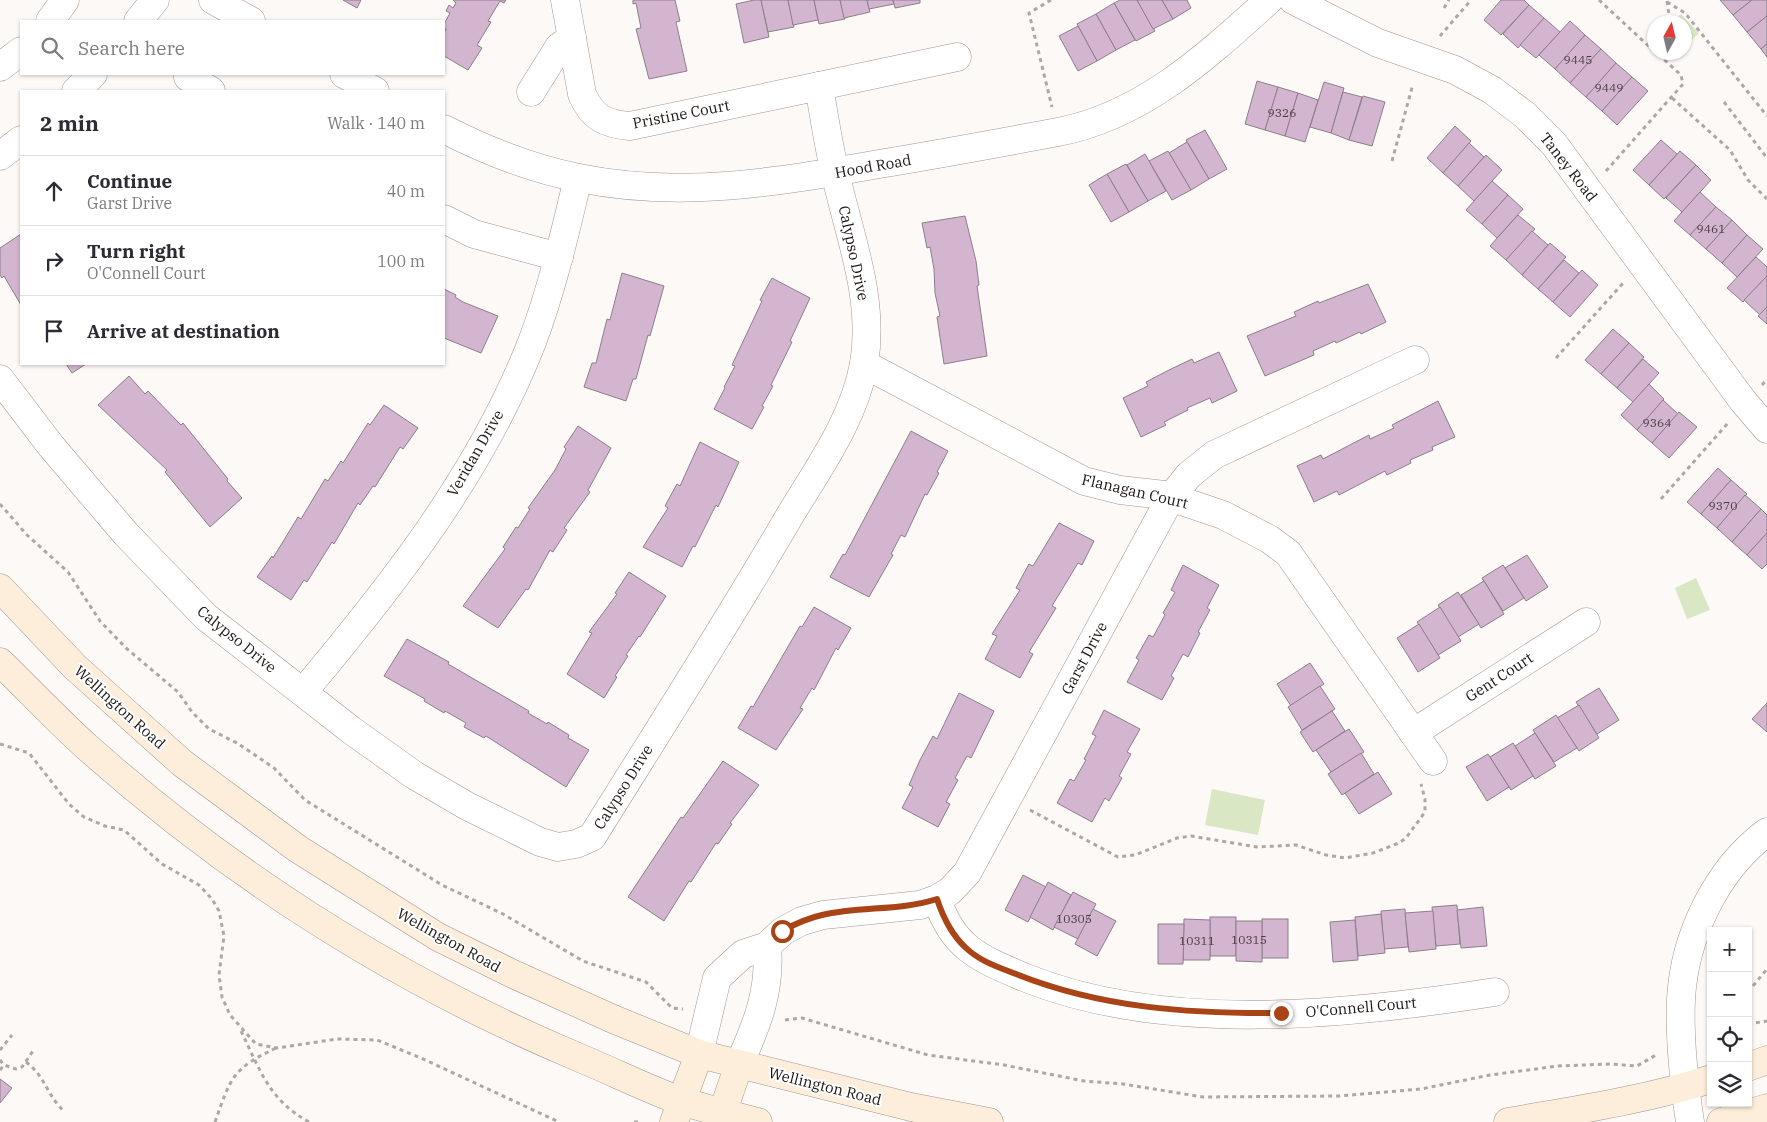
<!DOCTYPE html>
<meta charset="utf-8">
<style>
body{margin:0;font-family:"IBM Plex Serif",serif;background:#f7f7f7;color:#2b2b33}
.controls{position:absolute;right:15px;bottom:15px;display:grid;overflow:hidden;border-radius:0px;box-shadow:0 1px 4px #0004}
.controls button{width:45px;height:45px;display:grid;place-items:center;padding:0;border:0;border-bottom:1px solid #e1e1e2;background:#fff;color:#2b2b33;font:25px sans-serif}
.compass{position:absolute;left:1647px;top:15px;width:45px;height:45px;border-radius:50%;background:#fff;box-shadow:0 1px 4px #0004;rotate:8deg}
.stop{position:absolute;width:15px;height:15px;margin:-11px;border:4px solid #a94416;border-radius:50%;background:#fff}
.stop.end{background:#a94416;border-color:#fff;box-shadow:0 1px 5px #0008}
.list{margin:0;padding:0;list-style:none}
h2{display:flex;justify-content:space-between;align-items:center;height:65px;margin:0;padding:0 20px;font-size:21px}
h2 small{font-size:16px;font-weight:400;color:#7c7c81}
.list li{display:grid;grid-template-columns:32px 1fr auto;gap:15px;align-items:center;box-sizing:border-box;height:70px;padding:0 20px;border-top:1px solid #e1e1e2}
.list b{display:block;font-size:19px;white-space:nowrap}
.list p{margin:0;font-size:16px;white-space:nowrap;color:#7c7c81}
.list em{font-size:16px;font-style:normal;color:#7c7c81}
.icon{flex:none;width:28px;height:28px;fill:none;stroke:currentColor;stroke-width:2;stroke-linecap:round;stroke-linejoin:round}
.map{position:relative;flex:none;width:1767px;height:1122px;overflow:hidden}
.search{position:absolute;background:#fff;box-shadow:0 1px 4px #0004;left:20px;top:20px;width:425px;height:55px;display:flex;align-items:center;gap:12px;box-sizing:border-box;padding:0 18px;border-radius:0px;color:#7c7c81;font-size:19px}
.panel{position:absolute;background:#fff;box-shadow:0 1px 4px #0004;left:20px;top:90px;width:425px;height:275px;border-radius:0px}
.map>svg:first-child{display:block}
.green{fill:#d9e7c5}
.building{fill:#d4b5cf;stroke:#8c7f8a}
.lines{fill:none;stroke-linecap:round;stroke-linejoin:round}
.street-casing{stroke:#a6958d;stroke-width:29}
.secondary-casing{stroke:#a6958d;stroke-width:29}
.path{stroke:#ada8a6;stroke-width:3;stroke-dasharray:4 4;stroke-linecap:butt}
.street{stroke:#fff;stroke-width:28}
.secondary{stroke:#fceeda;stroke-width:28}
.route{stroke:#a94416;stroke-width:6}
.labels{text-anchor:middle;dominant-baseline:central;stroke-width:4;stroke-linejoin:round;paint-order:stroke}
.number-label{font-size:12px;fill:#493d41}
.street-label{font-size:15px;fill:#1b1512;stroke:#fff}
</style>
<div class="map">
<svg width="1767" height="1122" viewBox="0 0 1767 1122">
<rect width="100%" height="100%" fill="#fdf9f7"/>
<g class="green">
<polygon points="1681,14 1699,33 1685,46 1684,22 1672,22"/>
<polygon points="1696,578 1710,610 1687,619 1675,588"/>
<polygon points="1212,789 1265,800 1258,835 1205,825"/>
</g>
<g class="building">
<polygon points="343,0 361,0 357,8"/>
<polygon points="453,0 506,0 504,3 500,1 488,21 491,22 477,45 482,48 468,70 444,56 444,33 446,29 444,28 444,24 450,13 446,11 449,5 453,8 456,3"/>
<polygon points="633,0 675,0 680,21 676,22 687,71 649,79 636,29 641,28 636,3 633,4"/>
<polygon points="754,0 761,0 769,37 744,43 736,4"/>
<polygon points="761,0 788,0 794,27 768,32"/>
<polygon points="788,0 814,0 818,20 793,25"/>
<polygon points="814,0 840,0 845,19 819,24"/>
<polygon points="840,0 867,0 870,12 844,18"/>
<polygon points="867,0 893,0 894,4 869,9"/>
<polygon points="893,0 920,0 920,3 895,8"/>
<polygon points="1120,0 1137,0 1155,31 1136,41 1114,3"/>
<polygon points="1137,0 1162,0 1173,19 1153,29"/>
<polygon points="1162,0 1187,0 1191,8 1173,19"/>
<polygon points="1501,0 1524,0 1529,5 1501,35 1484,20"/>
<polygon points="1720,0 1752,0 1733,15"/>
<polygon points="1752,0 1767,0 1767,16 1747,32 1733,15"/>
<polygon points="1114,3 1135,40 1116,50 1096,14"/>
<polygon points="1529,5 1544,18 1518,48 1503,34"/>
<polygon points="1096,14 1116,50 1097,61 1077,24"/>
<polygon points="1767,16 1767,44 1761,49 1747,32"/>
<polygon points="1544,18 1560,32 1536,58 1520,45"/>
<polygon points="1570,21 1585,35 1555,69 1539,55"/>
<polygon points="1078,26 1097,61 1078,71 1059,36"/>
<polygon points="1585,35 1601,49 1570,83 1555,69"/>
<polygon points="1767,44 1767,57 1761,49"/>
<polygon points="1601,49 1616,63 1586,97 1570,83"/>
<polygon points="1616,63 1632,77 1602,111 1586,97"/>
<polygon points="1632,77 1648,91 1617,125 1602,111"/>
<polygon points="1257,81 1278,87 1265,130 1245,124"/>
<polygon points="1324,82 1344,88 1331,133 1310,127"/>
<polygon points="1278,87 1298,93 1285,136 1265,130"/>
<polygon points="1343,92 1362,97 1349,140 1331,133"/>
<polygon points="1298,93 1318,100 1305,142 1285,136"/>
<polygon points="1363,96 1385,102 1372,146 1349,140"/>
<polygon points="1455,126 1471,141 1443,173 1427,158"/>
<polygon points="1205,130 1227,169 1209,179 1186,140"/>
<polygon points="1661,140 1677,154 1649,185 1633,170"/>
<polygon points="1187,142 1209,179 1191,190 1169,153"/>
<polygon points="1469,143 1484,157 1458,186 1443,173"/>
<polygon points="1168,151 1191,190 1172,200 1149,161"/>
<polygon points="1680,151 1696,165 1664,199 1649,185"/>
<polygon points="1145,154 1166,191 1148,201 1127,165"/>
<polygon points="1486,155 1502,170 1474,201 1458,186"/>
<polygon points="1126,164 1148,201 1129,212 1107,174"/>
<polygon points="1696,165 1711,180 1682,212 1666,198"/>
<polygon points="1107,174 1129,212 1111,222 1089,185"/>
<polygon points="1492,181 1508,195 1482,224 1466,210"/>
<polygon points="1700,192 1716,207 1690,235 1674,221"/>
<polygon points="1508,195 1523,209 1497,238 1482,224"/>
<polygon points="1716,207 1732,220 1706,249 1690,235"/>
<polygon points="1518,215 1535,229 1506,260 1490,246"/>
<polygon points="965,216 976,261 979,285 977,286 987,356 944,364 937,317 940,316 935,293 934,269 930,247 927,248 922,223"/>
<polygon points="1732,220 1747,235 1722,263 1706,249"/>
<polygon points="1532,231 1548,245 1522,275 1506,260"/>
<polygon points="21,234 21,305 4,276 2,278 0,275 0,248"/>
<polygon points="1747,235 1763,249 1737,277 1722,263"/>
<polygon points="1550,243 1566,257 1538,289 1522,275"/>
<polygon points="1756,257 1767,267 1767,276 1743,302 1727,288"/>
<polygon points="1564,260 1579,273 1553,302 1538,289"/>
<polygon points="1582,270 1598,285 1570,317 1553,302"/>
<polygon points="622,273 664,286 650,336 648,335 636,379 633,379 626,401 584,387 592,363 596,363 607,319 610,320"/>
<polygon points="1767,276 1767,307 1760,315 1744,300"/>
<polygon points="772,278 810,298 790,341 792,342 771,385 773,386 762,406 764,407 752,429 714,409 725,388 724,387 735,366 732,365 762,301 760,300"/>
<polygon points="1368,284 1386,322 1361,334 1360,332 1336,343 1335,341 1313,351 1314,355 1265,376 1247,336 1296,316 1294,312 1318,301 1319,303"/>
<polygon points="444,289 456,295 455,297 463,302 498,316 481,353 444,338"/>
<polygon points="1767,307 1767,324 1758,316"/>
<polygon points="1613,329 1629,343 1601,374 1585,360"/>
<polygon points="1629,343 1644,357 1617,388 1601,374"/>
<polygon points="1219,352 1237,391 1212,403 1210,398 1187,408 1188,410 1164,422 1166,425 1141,437 1123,398 1148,386 1146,382 1169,370 1192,359 1194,363"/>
<polygon points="1643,359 1659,373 1633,402 1617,388"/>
<polygon points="66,364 86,364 72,373"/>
<polygon points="129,376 145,394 148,391 181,425 183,423 228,479 227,481 242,498 210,527 165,472 167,470 98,405"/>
<polygon points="1649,384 1664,399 1637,430 1621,415"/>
<polygon points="1663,400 1678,414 1652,443 1637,430"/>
<polygon points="1438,401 1455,437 1432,447 1433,450 1410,460 1411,463 1387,475 1385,471 1339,495 1337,491 1314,502 1297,466 1321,455 1323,459 1369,435 1370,439 1394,428 1392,425"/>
<polygon points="384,405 418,428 403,449 400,447 375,487 373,486 360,505 358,503 334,544 332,542 307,582 304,580 291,600 257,577 272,556 273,558 298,517 301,519 325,479 328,481 341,461 343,463 368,423 370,425"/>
<polygon points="1679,412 1697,427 1669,458 1652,443"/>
<polygon points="578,426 611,448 588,490 590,492 564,528 567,530 553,552 550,550 528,590 526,589 498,628 463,606 505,549 503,547 516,527 518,528 530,509 528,508 555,470 566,449 564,447"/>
<polygon points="911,431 948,451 937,472 939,473 927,495 925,494 905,537 901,535 891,554 893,555 869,597 830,577 843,554 845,555"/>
<polygon points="700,442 739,462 718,507 716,505 695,547 693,546 682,567 643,547 668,508 665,506 677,484 680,486"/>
<polygon points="1718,468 1731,480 1701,514 1687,502"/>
<polygon points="1731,480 1747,494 1717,528 1701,514"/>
<polygon points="1745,495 1761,509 1732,542 1717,528"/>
<polygon points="1761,509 1767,515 1767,533 1747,555 1732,542"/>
<polygon points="1059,523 1094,541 1082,565 1078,563 1052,606 1056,608 1029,652 1033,654 1020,678 985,659 997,636 992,634 1020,590 1016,588 1029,564 1033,566"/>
<polygon points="1767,533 1767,564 1762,569 1747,555"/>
<polygon points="1527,555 1548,587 1526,601 1505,568"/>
<polygon points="1183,565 1219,585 1207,608 1210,610 1198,632 1200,633 1188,657 1183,654 1171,676 1174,678 1162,700 1127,682 1139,660 1136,658 1149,635 1153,637 1165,615 1163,613 1175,592 1171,590"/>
<polygon points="1503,565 1524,598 1503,611 1482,578"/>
<polygon points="629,572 666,596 640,637 639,636 626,655 628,656 615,676 617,677 604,698 567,674 592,633 589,632 617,594 615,593"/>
<polygon points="1484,581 1504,614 1481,628 1461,595"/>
<polygon points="1458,592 1479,624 1458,637 1438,605"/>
<polygon points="814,607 851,628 838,650 836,648 814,690 812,688 800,708 803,709 776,750 738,728 751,706 753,707 800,626 802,627"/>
<polygon points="1440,607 1461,641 1438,655 1417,622"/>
<polygon points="1419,624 1440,658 1418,672 1397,638"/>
<polygon points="407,639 449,662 448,664 529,711 528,713 547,724 548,722 569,735 568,738 589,750 566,787 486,736 484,738 464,727 466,723 445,711 444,713 424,701 425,699 384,676"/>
<polygon points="1310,663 1324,684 1291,706 1277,684"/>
<polygon points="1320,686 1335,709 1302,730 1288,707"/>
<polygon points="1599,688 1619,720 1597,734 1576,702"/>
<polygon points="959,693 994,711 971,758 967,756 955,778 958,780 946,802 950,804 938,827 902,808 913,787 909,785 920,760 933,736 937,739"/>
<polygon points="1767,703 1767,732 1752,719"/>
<polygon points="1579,705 1599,738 1579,751 1557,718"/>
<polygon points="1104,710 1140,729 1127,752 1131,754 1119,776 1122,778 1109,801 1105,798 1092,822 1057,803 1070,779 1074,781 1086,760 1084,759 1096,736 1092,734"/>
<polygon points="1332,711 1345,731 1313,752 1300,732"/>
<polygon points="1556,715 1577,748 1554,762 1533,730"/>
<polygon points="1349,729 1364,752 1331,772 1316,750"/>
<polygon points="1535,733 1556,766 1535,779 1515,746"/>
<polygon points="1513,743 1533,776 1511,790 1490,757"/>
<polygon points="1361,753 1374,774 1342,795 1328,774"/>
<polygon points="1488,754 1509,787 1487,801 1466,767"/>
<polygon points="723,761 759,785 730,823 732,824 718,844 716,843 691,882 689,881 664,921 628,897 681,817 683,818"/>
<polygon points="1378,772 1392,794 1359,814 1345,793"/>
<polygon points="1023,875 1046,887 1028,922 1005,910"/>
<polygon points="1048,882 1071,895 1053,930 1030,917"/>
<polygon points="1073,892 1096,904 1078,939 1054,927"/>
<polygon points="1457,905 1460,944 1436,946 1432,907"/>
<polygon points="1483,907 1487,946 1461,948 1457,910"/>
<polygon points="1093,909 1116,921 1097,956 1075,944"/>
<polygon points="1405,909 1408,947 1384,949 1381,911"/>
<polygon points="1433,911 1436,949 1409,952 1405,913"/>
<polygon points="1381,914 1385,953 1358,956 1355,917"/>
<rect x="1210" y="917" width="26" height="39"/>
<polygon points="1184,919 1210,920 1210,960 1183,960"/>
<rect x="1262" y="919" width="26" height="39"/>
<polygon points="1355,920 1358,960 1333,962 1330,922"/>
<polygon points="1236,921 1262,921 1262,962 1236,961"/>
<polygon points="1158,924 1184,924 1183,964 1158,964"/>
<polygon points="0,1079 12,1088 0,1103"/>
</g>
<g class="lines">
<defs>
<g id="street">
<polyline points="213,0 251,21"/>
<path d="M565,0l17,94c10,24 24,30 48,32l327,-69"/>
<polyline points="1293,0 1378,43 1455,70 1492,90 1525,115 1554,144 1743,401 1767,429"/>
<polyline points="50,21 65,0"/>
<polyline points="138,21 155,0"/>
<polyline points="0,67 21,51"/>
<polyline points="344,74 375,91"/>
<polyline points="188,77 211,91"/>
<polyline points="76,91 93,74"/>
<polyline points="531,92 559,47 572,38"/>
<path d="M444,129c41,21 88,40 135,49 102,21 200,4 300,-14 60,-10 120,-21 179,-32 85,-16 149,-76 211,-132"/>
<polyline points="0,156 21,140"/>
<polyline points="444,219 474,234 559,257"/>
<polyline points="864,364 1084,481 1120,490 1164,495 1223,515 1269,539 1288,553 1433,761"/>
<path d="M0,379l51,67 75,88 80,83 145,113 63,45 53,31 73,36 18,5 18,-3 16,-7c66,-106 134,-212 197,-320 28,-47 65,-97 75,-153 11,-67 -15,-128 -29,-192 -7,-28 -11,-57 -16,-86"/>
<path d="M303,692c89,-106 178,-219 229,-350 20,-53 33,-109 46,-164"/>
<polyline points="1413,733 1586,622"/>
<path d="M937,899c16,50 44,60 89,79 140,56 322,37 469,14"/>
<polyline points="699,1054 717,978 743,954 767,946 783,931 802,921 823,915 920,905 937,899 950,891 967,873 1171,497 1189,475 1214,455 1415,360"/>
<path d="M739,1065c18,-41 32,-74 28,-119"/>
<path d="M1690,1122c-6,-40 -11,-81 -9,-122 3,-63 35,-130 86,-168"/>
</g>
<g id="secondary">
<polyline points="0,588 75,667 182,763 298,849 438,937 513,974 613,1019 699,1054 911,1107 989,1122"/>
<path d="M0,662c29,28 57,58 87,85 147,131 312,235 493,311 34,14 69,32 104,44 24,7 49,14 74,20"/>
<polyline points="1748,1067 1767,1060"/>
<polyline points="674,1122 699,1054"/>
<polyline points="719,1122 739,1065"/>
<path d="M1508,1122c68,-12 137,-22 203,-43"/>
<polyline points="1721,1122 1767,1108"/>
</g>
</defs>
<use href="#street" class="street-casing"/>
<use href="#secondary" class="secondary-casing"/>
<g class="path">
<polyline points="1051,0 1029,13 1052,107"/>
<polyline points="1599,0 1654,51"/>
<polyline points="1667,1 1670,22"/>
<polyline points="1667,2 1685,13 1767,116"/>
<polyline points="1444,8 1449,0"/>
<polyline points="1440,36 1471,0"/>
<polyline points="1672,98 1730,150 1748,180 1767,199"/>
<polyline points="1724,102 1767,158"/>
<polyline points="1392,161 1413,84"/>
<polyline points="1606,171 1683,84 1681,75 1656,52"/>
<polyline points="1556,358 1624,282"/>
<polyline points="1762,385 1767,379"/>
<polyline points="1661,499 1728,423"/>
<polyline points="0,504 27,535 68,572 100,621 126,648 178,692 192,712 209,729 237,743 274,768 305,800 442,885 503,914 583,961 646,982 672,1008 683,1009"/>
<polyline points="0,744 29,753 69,804 84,817 105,826 124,830 162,864 199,885 212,899 219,911 224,936 219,975 222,997 230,1015 256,1044 277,1048 337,1039 377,1040 421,1058 559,1122"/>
<polyline points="1030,810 1118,857 1135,855 1177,838 1191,836 1257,847 1296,845 1326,855 1345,858 1373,853 1399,843 1406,838 1425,812 1425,799 1421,784"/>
<polyline points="1748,992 1767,969"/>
<polyline points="785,1020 802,1018 928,1055 1004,1065 1084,1081 1123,1084 1203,1097 1339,1096 1421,1089 1490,1075 1558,1066 1610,1064 1637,1066 1656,1055"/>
<polyline points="1748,1024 1767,1021"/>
<path d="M241,1031c19,39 28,69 68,91"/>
<polyline points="0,1050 12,1035"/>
<polyline points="0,1060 4,1065 16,1069 22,1067 33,1051"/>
<path d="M26,1062c20,15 21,34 38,49"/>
<polyline points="0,1070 4,1065"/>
<path d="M215,1122c16,-45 17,-53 61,-74"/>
<polyline points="634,1122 638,1122"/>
</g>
<use href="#street" class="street"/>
<use href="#secondary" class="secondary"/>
</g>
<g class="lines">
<path class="route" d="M782,931c13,-7 26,-13 40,-16 38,-9 78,-4 115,-16 6,18 14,35 28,48 14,14 33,20 51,27 85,34 174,40 265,39"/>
</g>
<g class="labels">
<g class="number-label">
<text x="1578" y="59">9445</text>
<text x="1609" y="87">9449</text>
<text x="1282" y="112">9326</text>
<text x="1711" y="228">9461</text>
<text x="1657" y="422">9364</text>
<text x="1723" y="505">9370</text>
<text x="1074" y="918">10305</text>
<text x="1249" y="939">10315</text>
<text x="1197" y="940">10311</text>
</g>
<g class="street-label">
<text transform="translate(681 114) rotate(-11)">Pristine Court</text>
<text transform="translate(873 166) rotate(-10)">Hood Road</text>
<text transform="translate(1569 167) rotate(52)">Taney Road</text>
<text transform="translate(854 253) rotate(78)">Calypso Drive</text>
<text transform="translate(475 453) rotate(-60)">Veridan Drive</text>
<text transform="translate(1135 491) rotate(13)">Flanagan Court</text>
<text transform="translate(237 639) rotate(39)">Calypso Drive</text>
<text transform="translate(1084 658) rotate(-62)">Garst Drive</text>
<text transform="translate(1499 677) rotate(-33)">Gent Court</text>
<text transform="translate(120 707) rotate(42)">Wellington Road</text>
<text transform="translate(623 787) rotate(-58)">Calypso Drive</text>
<text transform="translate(449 940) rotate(29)">Wellington Road</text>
<text transform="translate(1361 1007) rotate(-5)">O'Connell Court</text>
<text transform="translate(825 1086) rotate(14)">Wellington Road</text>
</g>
</g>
</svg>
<div class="controls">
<button>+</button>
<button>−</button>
<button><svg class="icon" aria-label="locate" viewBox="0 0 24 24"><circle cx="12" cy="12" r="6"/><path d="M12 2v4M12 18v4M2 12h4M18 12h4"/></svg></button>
<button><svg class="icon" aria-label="layers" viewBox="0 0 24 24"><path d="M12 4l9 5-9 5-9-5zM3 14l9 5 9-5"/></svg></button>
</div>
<svg class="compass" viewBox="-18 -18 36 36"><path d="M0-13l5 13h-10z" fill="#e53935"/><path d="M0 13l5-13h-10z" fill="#7c7c81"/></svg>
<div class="stop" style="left:782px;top:931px"></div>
<div class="stop end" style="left:1281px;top:1013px"></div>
<div class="search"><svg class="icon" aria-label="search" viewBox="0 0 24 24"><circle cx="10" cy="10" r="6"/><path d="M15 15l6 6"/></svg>Search here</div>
<section class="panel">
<h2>2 min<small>Walk · 140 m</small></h2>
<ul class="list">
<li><svg class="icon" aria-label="ahead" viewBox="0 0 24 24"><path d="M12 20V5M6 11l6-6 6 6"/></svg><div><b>Continue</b><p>Garst Drive</p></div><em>40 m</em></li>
<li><svg class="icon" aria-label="right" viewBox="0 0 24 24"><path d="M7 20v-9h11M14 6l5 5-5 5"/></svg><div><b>Turn right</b><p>O'Connell Court</p></div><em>100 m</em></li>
<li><svg class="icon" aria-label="arrive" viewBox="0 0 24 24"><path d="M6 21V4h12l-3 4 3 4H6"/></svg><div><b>Arrive at destination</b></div></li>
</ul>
</section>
</div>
